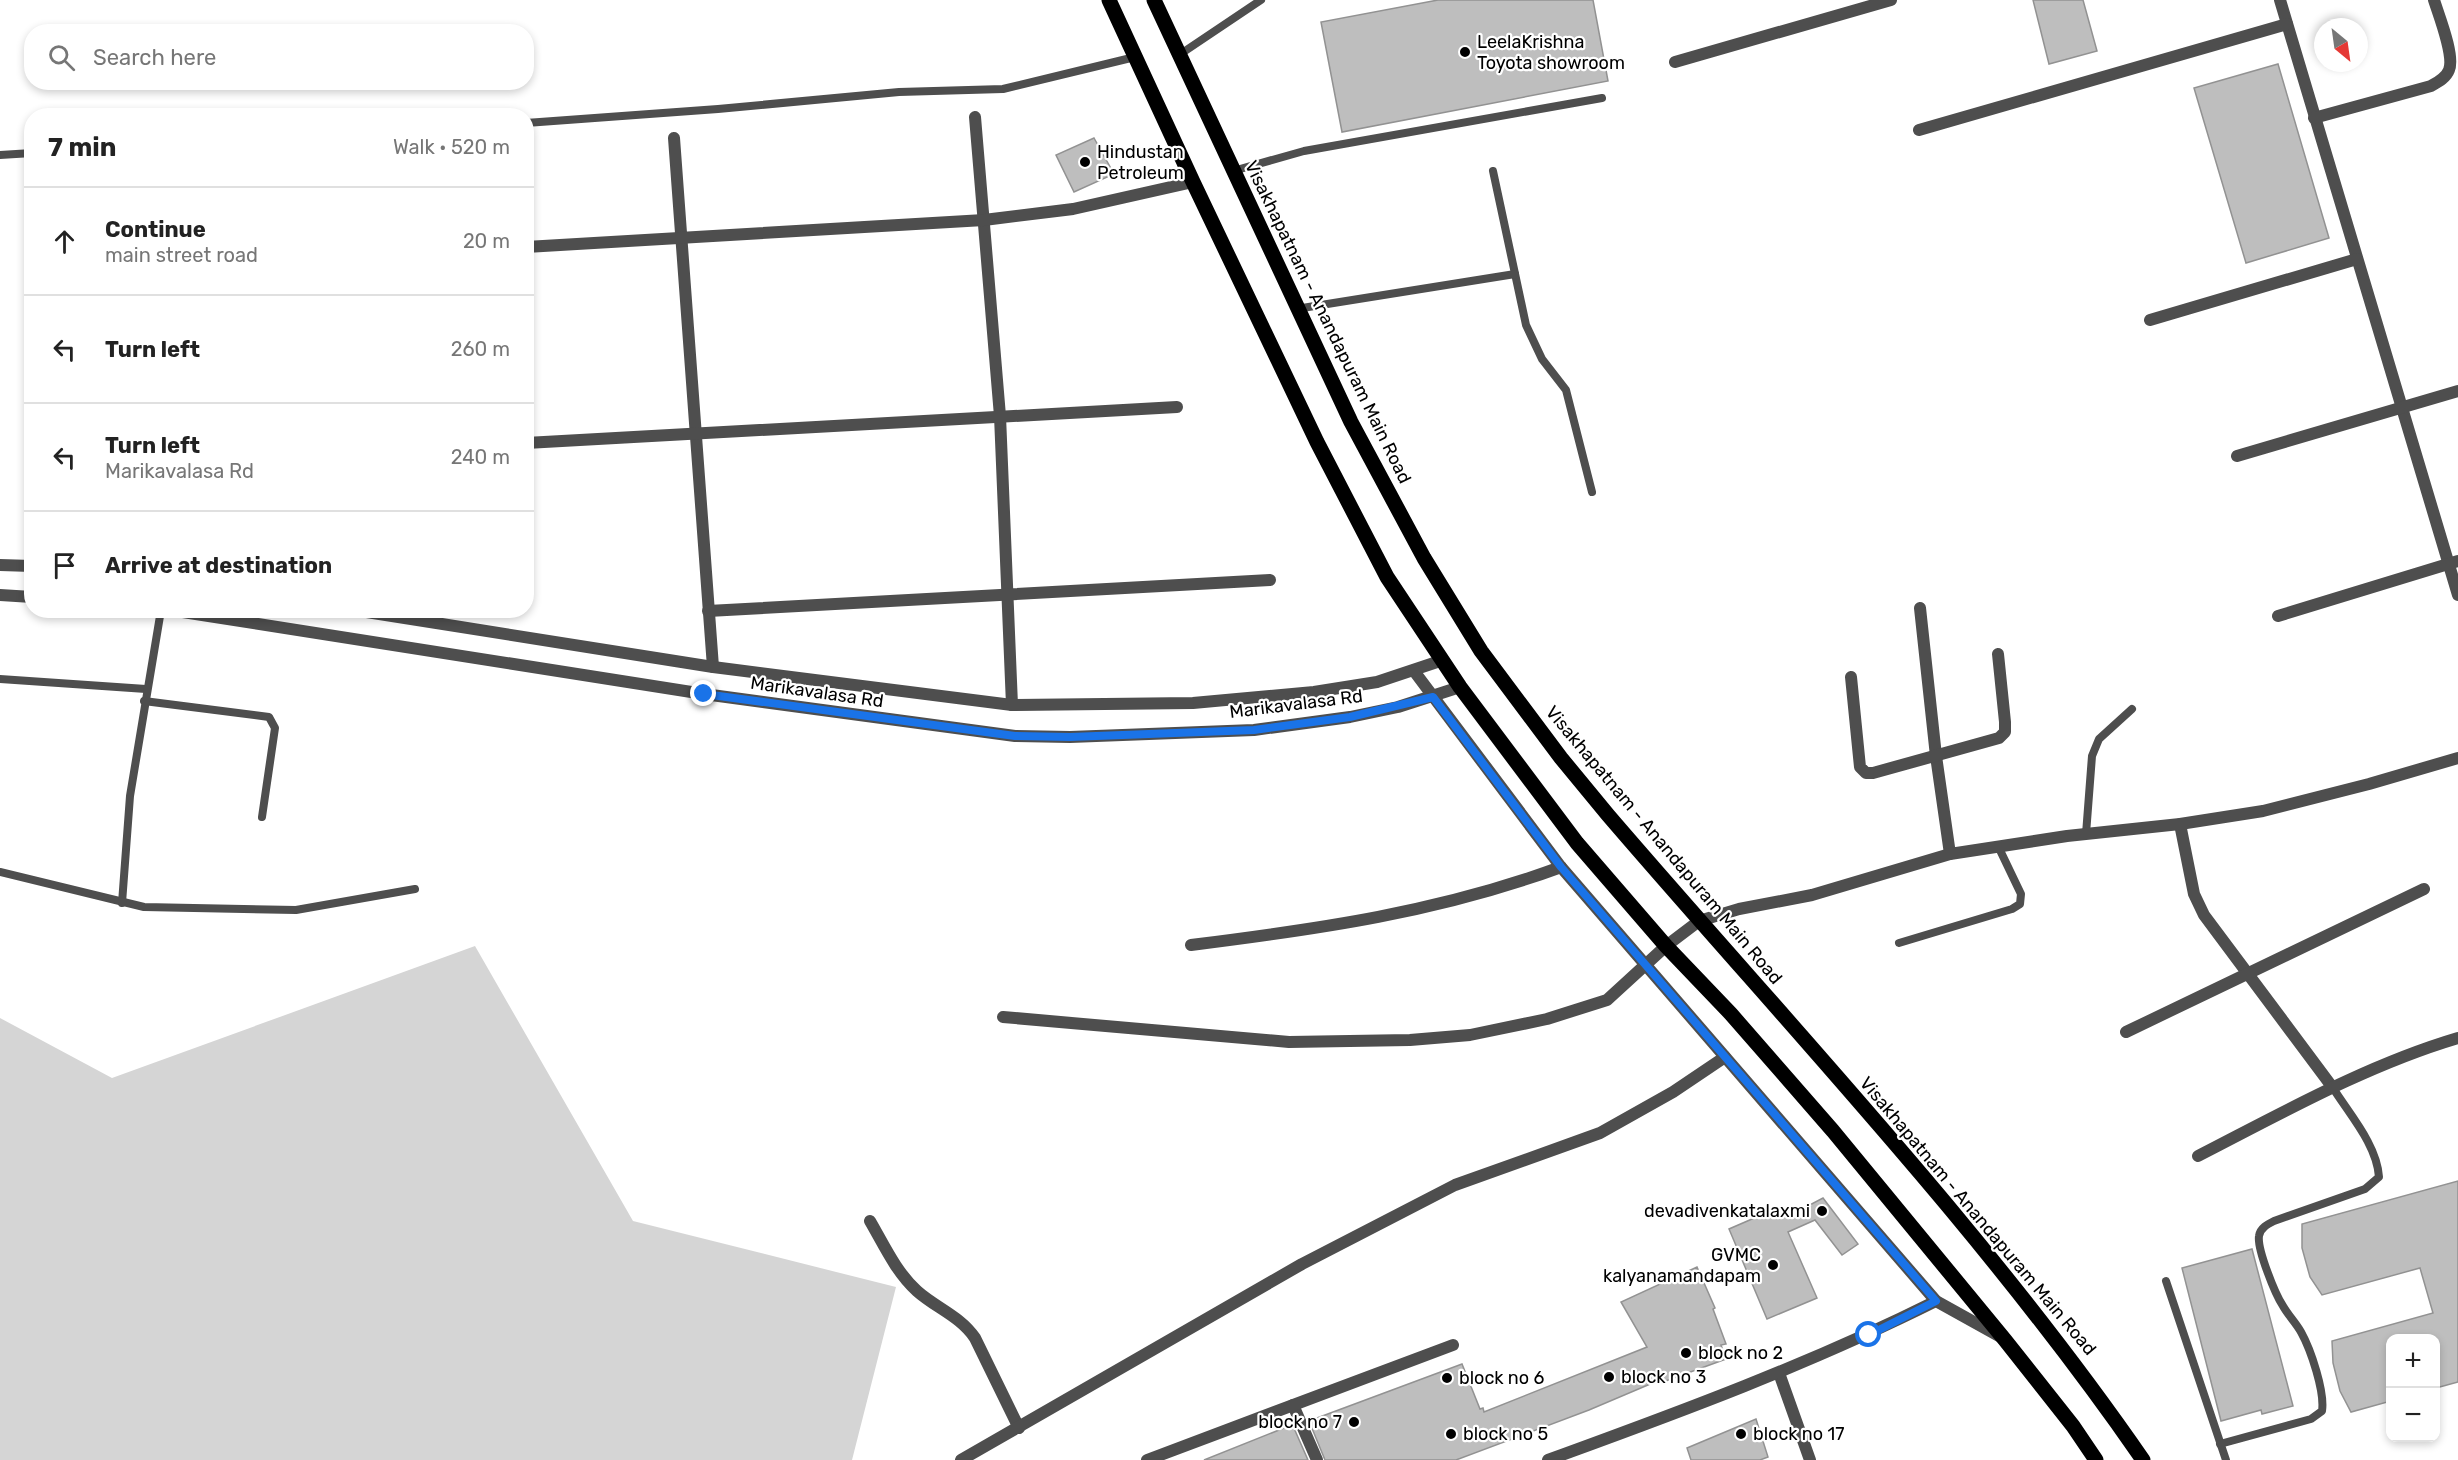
<!DOCTYPE html>
<meta charset="utf-8">
<style>
body{margin:0;font-family:Rubik,sans-serif;background:#f2f2f2;color:#222}
.controls{position:absolute;right:18px;bottom:18px;display:grid;overflow:hidden;border-radius:12px;box-shadow:0 3px 9px #0003}
.controls button{width:54px;height:54px;display:grid;place-items:center;padding:0;border:0;border-bottom:2px solid #e0e0e0;background:#fff;color:#222;font:30px sans-serif}
.compass{position:absolute;left:2314px;top:18px;width:54px;height:54px;border-radius:50%;background:#fff;box-shadow:0 3px 9px #0003;rotate:151deg}
.stop{position:absolute;width:18px;height:18px;margin:-14px;border:4px solid #1a73e8;border-radius:50%;background:#fff}
.stop.end{background:#1a73e8;border-color:#fff;box-shadow:0 2px 6px #0008}
.list{margin:0;padding:0;list-style:none}
h2{display:flex;justify-content:space-between;align-items:center;height:78px;margin:0;padding:0 24px;font-size:26px}
h2 small{font-size:20px;font-weight:400;color:#767676}
.list li{display:grid;grid-template-columns:39px 1fr auto;gap:18px;align-items:center;box-sizing:border-box;height:108px;padding:0 24px;border-top:2px solid #e0e0e0}
.list b{display:block;font-size:22px;white-space:nowrap}
.list p{margin:0;font-size:20px;white-space:nowrap;color:#767676}
.list em{font-size:20px;font-style:normal;color:#767676}
.icon{flex:none;width:33px;height:33px;fill:none;stroke:currentColor;stroke-width:2;stroke-linecap:round;stroke-linejoin:round}
.map{position:relative;flex:none;width:2458px;height:1460px;overflow:hidden}
.search{position:absolute;background:#fff;box-shadow:0 3px 9px #0003;left:24px;top:24px;width:510px;height:66px;display:flex;align-items:center;gap:15px;box-sizing:border-box;padding:0 21px;border-radius:24px;color:#767676;font-size:22px}
.panel{position:absolute;background:#fff;box-shadow:0 3px 9px #0003;left:24px;top:108px;width:510px;height:510px;border-radius:24px}
.map>svg:first-child{display:block}
.green{fill:#d5d5d5}
.building{fill:#bebebe;stroke:#929292;stroke-width:1.5}
.lines{fill:none;stroke-linecap:round;stroke-linejoin:round}
.service{stroke:#4e4e4e;stroke-width:8}
.minor{stroke:#4e4e4e;stroke-width:12}
.tertiary{stroke:#4e4e4e;stroke-width:12}
.primary{stroke:#000;stroke-width:15}
.route{stroke:#1a73e8;stroke-width:8}
.poi-dot{fill:#000;stroke:#fff;stroke-width:2}
.labels{text-anchor:middle;dominant-baseline:central;stroke-width:4.5;stroke-linejoin:round;paint-order:stroke}
.poi-label{font-size:18px;fill:#000;stroke:#fff;text-anchor:start}
.street-label{font-size:18px;fill:#000;stroke:#fff}
</style>
<div class="map">
<svg width="2458" height="1460" viewBox="0 0 2458 1460">
<rect width="100%" height="100%" fill="#fff"/>
<polygon class="green" points="475,946 633,1221 896,1287 852,1460 0,1460 0,1018 112,1078"/>
<g class="building">
<polygon points="1438,0 1593,0 1608,81 1342,132 1321,22"/>
<polygon points="2033,0 2083,0 2097,51 2049,64"/>
<polygon points="2278,64 2329,238 2246,263 2194,88"/>
<polygon points="1094,138 1114,174 1074,192 1056,155"/>
<polygon points="2458,1181 2458,1382 2436,1388 2436,1338 2391,1338 2391,1401 2351,1412 2340,1391 2333,1363 2332,1341 2433,1313 2420,1268 2322,1295 2310,1277 2302,1248 2302,1224"/>
<polygon points="1823,1198 1858,1244 1842,1255 1815,1220 1788,1232 1817,1298 1767,1319 1729,1229 1782,1206 1787,1217"/>
<polygon points="2252,1249 2293,1406 2262,1414 2261,1410 2221,1421 2182,1268"/>
<polygon points="1697,1267 1715,1308 1713,1309 1726,1344 1721,1345 1726,1359 1663,1382 1662,1379 1589,1410 1456,1460 1325,1460 1309,1421 1462,1364 1480,1409 1483,1408 1484,1412 1647,1347 1621,1302"/>
<polygon points="1756,1419 1768,1457 1760,1460 1691,1460 1687,1448"/>
<polygon points="1289,1426 1293,1426 1308,1460 1204,1460"/>
</g>
<g class="lines">
<g class="service">
<polyline points="1179,55 1261,0"/>
<polyline points="526,123 718,109 899,92 1003,89 1135,57"/>
<polyline points="0,155 32,153"/>
<polyline points="1233,171 1304,151 1602,98"/>
<polyline points="1493,171 1526,325 1542,359 1566,390 1592,492"/>
<polyline points="1296,309 1515,274"/>
<polyline points="0,679 146,689"/>
<polyline points="144,701 269,717 275,728 262,817"/>
<polyline points="2086,834 2092,756 2099,739 2132,709"/>
<polyline points="0,872 144,907 296,910 415,889"/>
<polyline points="122,903 130,796 161,610"/>
<polyline points="1899,943 2012,909 2020,904 2021,894 1998,846"/>
<polyline points="2166,1281 2226,1460"/>
<path d="M2220,1444l91,-25 11,-8c3,-19 -11,-61 -21,-79 -5,-9 -13,-17 -18,-26 -8,-12 -26,-57 -24,-70 1,-8 9,-12 15,-15l91,-32 14,-12c-2,-32 -29,-62 -46,-89"/>
</g>
<g class="minor">
<polyline points="2280,0 2458,595"/>
<polyline points="1675,62 1891,0"/>
<polyline points="975,117 1000,416 1012,705"/>
<path d="M2314,118l117,-32c7,-4 15,-8 18,-16 6,-14 -10,-54 -15,-70"/>
<polyline points="1919,130 2287,24"/>
<polyline points="674,138 713,667"/>
<polyline points="526,247 984,220 1073,209 1193,182"/>
<polyline points="2150,320 2357,259"/>
<polyline points="526,443 1177,407"/>
<polyline points="2237,456 2458,391"/>
<polyline points="1920,608 1936,756 1950,854"/>
<polyline points="708,611 1270,580"/>
<polyline points="2278,616 2458,561"/>
<polyline points="1851,677 1860,767 1866,773 1873,773 1999,738 2005,732 2005,722 1998,654"/>
<polyline points="2180,824 2194,894 2204,915 2333,1088"/>
<path d="M1191,945c128,-16 248,-33 370,-78"/>
<polyline points="1003,1017 1289,1042 1410,1040 1470,1035 1547,1019 1607,1000 1666,946 1699,921 1739,909 1812,895 1950,854 2067,836 2180,824 2263,811 2369,784 2458,758"/>
<polyline points="2126,1032 2424,889"/>
<path d="M2198,1156c84,-43 169,-91 260,-118"/>
<path d="M870,1221c14,24 26,51 47,70 19,17 43,25 58,47l44,90"/>
<polyline points="1779,1373 1810,1460"/>
<polyline points="1293,1405 1317,1460"/>
<polyline points="961,1460 1302,1264 1455,1185 1600,1133 1673,1092 1725,1057"/>
<polyline points="1147,1460 1453,1345"/>
<path d="M1548,1460c132,-48 262,-96 388,-159"/>
</g>
<g class="tertiary">
<polyline points="0,565 32,566"/>
<polyline points="0,595 32,597"/>
<polyline points="170,610 704,694 1015,736 1070,737 1254,730 1350,717 1398,707 1460,687"/>
<polyline points="354,610 713,667 1012,705 1193,703 1314,692 1377,682 1443,660"/>
<polyline points="1414,671 1561,867 1936,1301 1999,1336"/>
</g>
<g class="primary">
<polyline points="1109,0 1193,182 1317,442 1387,577 1460,687 1577,843 1666,946 1731,1014 1833,1131 2005,1340 2073,1426 2096,1460"/>
<path d="M1154,0l197,422 73,136 57,93 80,107 47,57c182,212 376,415 535,645"/>
</g>
</g>
<g class="lines">
<polyline class="route" points="704,694 1015,736 1070,737 1254,730 1350,717 1433,697 1561,867 1936,1301 1869,1335"/>
</g>
<g class="poi-dot">
<circle cx="1465" cy="52" r="6"/>
<circle cx="1085" cy="162" r="6"/>
<circle cx="1822" cy="1211" r="6"/>
<circle cx="1773" cy="1265" r="6"/>
<circle cx="1686" cy="1353" r="6"/>
<circle cx="1609" cy="1377" r="6"/>
<circle cx="1447" cy="1378" r="6"/>
<circle cx="1354" cy="1422" r="6"/>
<circle cx="1451" cy="1434" r="6"/>
<circle cx="1741" cy="1434" r="6"/>
</g>
<g class="labels">
<g class="poi-label">
<text x="1477" y="42">LeelaKrishna<tspan x="1477" dy="21">Toyota showroom</tspan></text>
<text x="1097" y="152">Hindustan<tspan x="1097" dy="21">Petroleum</tspan></text>
<text x="1810" y="1211" text-anchor="end">devadivenkatalaxmi</text>
<text x="1761" y="1255" text-anchor="end">GVMC<tspan x="1761" dy="21">kalyanamandapam</tspan></text>
<text x="1698" y="1353">block no 2</text>
<text x="1621" y="1377">block no 3</text>
<text x="1459" y="1378">block no 6</text>
<text x="1342" y="1422" text-anchor="end">block no 7</text>
<text x="1463" y="1434">block no 5</text>
<text x="1753" y="1434">block no 17</text>
</g>
<g class="street-label">
<text transform="translate(1328 322) rotate(64)">Visakhapatnam - Anandapuram Main Road</text>
<text transform="translate(817 692) rotate(8)">Marikavalasa Rd</text>
<text transform="translate(1296 704) rotate(-7)">Marikavalasa Rd</text>
<text transform="translate(1664 845) rotate(50)">Visakhapatnam - Anandapuram Main Road</text>
<text transform="translate(1978 1216) rotate(50)">Visakhapatnam - Anandapuram Main Road</text>
</g>
</g>
</svg>
<div class="controls">
<button>+</button>
<button>−</button>
</div>
<svg class="compass" viewBox="-18 -18 36 36"><path d="M0-13l5 13h-10z" fill="#e53935"/><path d="M0 13l5-13h-10z" fill="#767676"/></svg>
<div class="stop" style="left:1869px;top:1335px"></div>
<div class="stop end" style="left:704px;top:694px"></div>
<div class="search"><svg class="icon" aria-label="search" viewBox="0 0 24 24"><circle cx="10" cy="10" r="6"/><path d="M15 15l6 6"/></svg>Search here</div>
<section class="panel">
<h2>7 min<small>Walk · 520 m</small></h2>
<ul class="list">
<li><svg class="icon" aria-label="ahead" viewBox="0 0 24 24"><path d="M12 20V5M6 11l6-6 6 6"/></svg><div><b>Continue</b><p>main street road</p></div><em>20 m</em></li>
<li><svg class="icon" aria-label="left" viewBox="0 0 24 24"><path d="M17 20v-9H6M10 6l-5 5 5 5"/></svg><div><b>Turn left</b></div><em>260 m</em></li>
<li><svg class="icon" aria-label="left" viewBox="0 0 24 24"><path d="M17 20v-9H6M10 6l-5 5 5 5"/></svg><div><b>Turn left</b><p>Marikavalasa Rd</p></div><em>240 m</em></li>
<li><svg class="icon" aria-label="arrive" viewBox="0 0 24 24"><path d="M6 21V4h12l-3 4 3 4H6"/></svg><div><b>Arrive at destination</b></div></li>
</ul>
</section>
</div>
